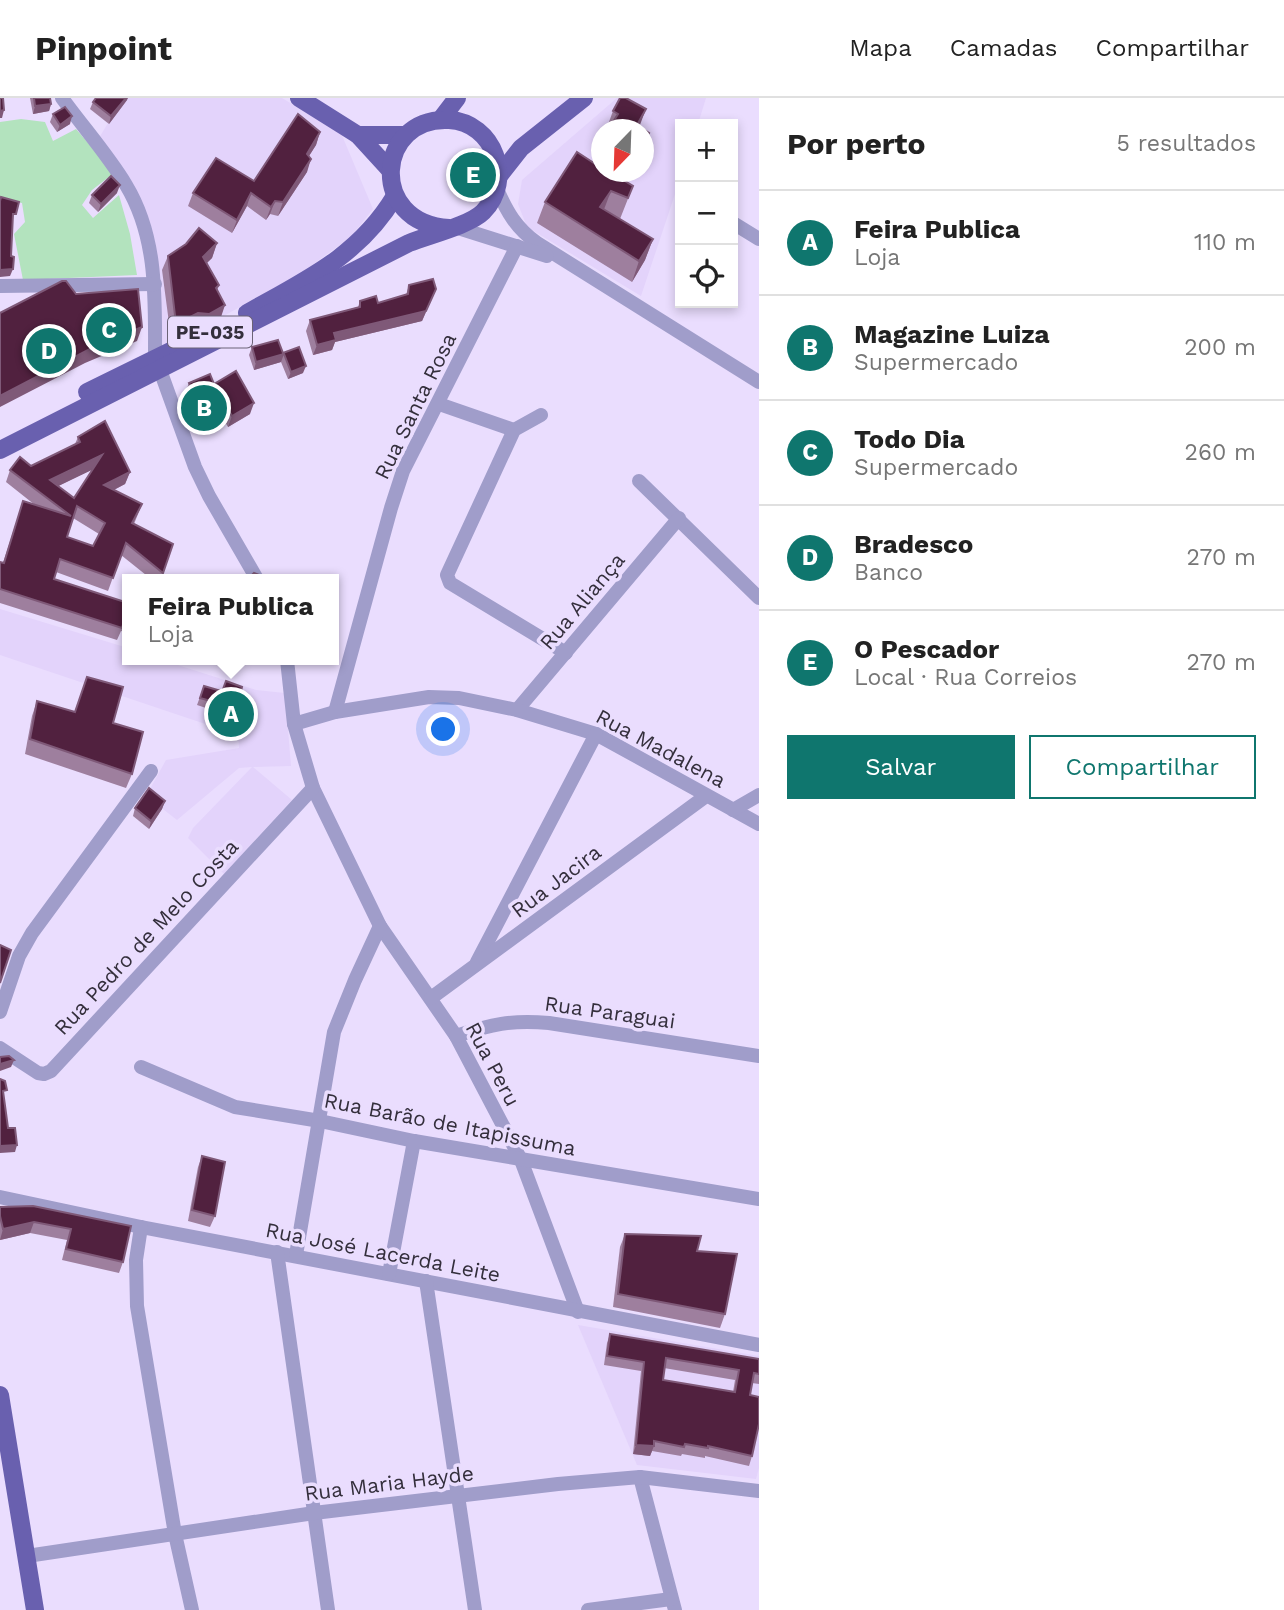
<!DOCTYPE html>
<html lang="pt">
<meta charset="utf-8">
<style>
body{margin:0;font-family:"Work Sans",sans-serif;background:#f2f2f2;color:#222}
.controls{position:absolute;right:21px;top:21px;display:grid;overflow:hidden;border-radius:0px;box-shadow:0 4px 10px #0003}
.controls button{width:63px;height:63px;display:grid;place-items:center;padding:0;border:0;border-bottom:2px solid #e0e0e0;background:#fff;color:#222;font:35px sans-serif}
.compass{position:absolute;left:591px;top:21px;width:63px;height:63px;border-radius:50%;background:#fff;box-shadow:0 4px 10px #0003;rotate:203deg}
.you{position:absolute;left:444px;top:632px;width:24px;height:24px;margin:-18px;border:5px solid #fff;border-radius:50%;background:#1a73e8;box-shadow:0 0 0 10px #1a73e833}
.badge{display:grid;place-items:center;width:46px;height:46px;border-radius:50%;background:#0f766e;color:#fff;font-size:23px;font-weight:700}
.pin{position:absolute;translate:-50% -50%;border:4px solid #fff;box-shadow:0 2px 7px #0006}
.popup{position:absolute;left:122px;top:476px;width:217px;height:91px;box-sizing:border-box;display:grid;place-content:center;border-radius:0px;background:#fff;filter:drop-shadow(0 2px 5px #0005);font-size:23px;white-space:nowrap;color:#767676}
.popup b{font-size:26px;color:#222}
.popup::after{content:'';position:absolute;left:50%;top:100%;margin-left:-14px;border:14px solid transparent;border-top-color:#fff}
.list{margin:0;padding:0;list-style:none}
h2{display:flex;justify-content:space-between;align-items:center;height:91px;margin:0;padding:0 28px;font-size:30px}
h2 small{font-size:23px;font-weight:400;color:#767676}
.list li{display:grid;grid-template-columns:46px 1fr auto;gap:21px;align-items:center;box-sizing:border-box;height:105px;padding:0 28px;border-top:2px solid #e0e0e0}
.list b{display:block;font-size:26px;white-space:nowrap}
.list p{margin:0;font-size:23px;white-space:nowrap;color:#767676}
.list em{font-size:23px;font-style:normal;color:#767676}
.actions{display:flex;gap:14px;padding:21px 28px}
.actions a{flex:1;padding:16px 0;border:2px solid #0f766e;border-radius:0px;text-align:center;font-size:24px;color:#0f766e}
.actions .main{background:#0f766e;color:#fff}
.icon{flex:none;width:38px;height:38px;fill:none;stroke:currentColor;stroke-width:2;stroke-linecap:round;stroke-linejoin:round}
.map{position:relative;flex:none;width:759px;height:1512px;overflow:hidden}
header{display:flex;align-items:center;gap:42px;box-sizing:border-box;height:98px;padding:0 35px;background:#fff;border-bottom:2px solid #e0e0e0}
header strong{font-size:33px}
nav{display:flex;gap:38px;margin-inline-start:auto;font-size:24px}
main{display:flex}
aside{flex:1;background:#fff}
.map>svg:first-child{display:block}
.built{fill:#e3d3fb;fill-rule:evenodd}
.green{fill:#b3e3be}
.lines{fill:none;stroke-linecap:round;stroke-linejoin:round}
.minor{stroke:#a09dca;stroke-width:14}
.major{stroke:#6960af;stroke-width:18}
.wall{fill:#9e7f9e;fill-rule:evenodd}
.shaded-wall{fill:#7f5978}
.building{fill:#51213f;stroke:#7f5978;stroke-width:2;fill-rule:evenodd}
.labels{text-anchor:middle;dominant-baseline:central;stroke-width:7;stroke-linejoin:round;paint-order:stroke}
.shield{fill:#eaddfe;stroke:#6b6376;stroke-width:2}
.shield-label{font-size:19px;font-weight:bold;fill:#342f3c}
.street-label{font-size:21px;fill:#342f3c;stroke:#eaddfe}
</style>
<header>
<strong>Pinpoint</strong>
<nav><a>Mapa</a><a>Camadas</a><a>Compartilhar</a></nav>
</header>
<main>
<div class="map">
<svg width="759" height="1512" viewBox="0 0 759 1512">
<rect width="100%" height="100%" fill="#eaddfe"/>
<g class="built">
<polygon points="123,0 282,0 341,35 373,111 351,139 301,175 159,254 157,155 99,40"/>
<path d="M617,0h89l-8,26h-18v55l-39,117 -114,-69 -9,-23 4,-24zM601,32h42v42h-42z"/>
<polygon points="0,511 128,550 128,562 162,562 256,592 285,595 291,668 253,669 292,702 224,776 188,740 193,730 252,669 239,670 177,722 146,698 166,662 239,650 238,637 0,557"/>
<polygon points="578,1227 759,1258 759,1370 756,1381 637,1367"/>
</g>
<polygon class="green" points="21,21 45,24 53,43 76,31 114,75 92,92 82,107 93,120 119,97 130,136 137,177 23,182 14,136 25,124 22,105 0,102 0,24"/>
<g class="lines">
<g class="minor">
<path d="M62,0c21,29 46,57 64,87 32,53 29,114 29,173"/>
<path d="M497,91c10,23 19,39 40,54l222,139"/>
<polyline points="733,125 759,141"/>
<polyline points="455,129 547,158"/>
<polyline points="0,188 155,186"/>
<polyline points="160,272 195,369 209,398 257,481"/>
<polyline points="439,306 514,332"/>
<polyline points="541,317 514,332 447,477 450,485 566,555"/>
<polyline points="639,383 759,500"/>
<polyline points="287,562 294,626 313,690 380,828 456,938 521,1062 578,1214"/>
<polyline points="517,612 679,420"/>
<polyline points="335,614 391,410 403,373 517,148"/>
<polyline points="294,626 335,614 429,599 459,600 517,612 596,636 759,726"/>
<polyline points="733,712 759,697"/>
<polyline points="477,864 596,636"/>
<polyline points="431,900 706,698"/>
<polyline points="0,914 19,858 32,835 151,673"/>
<path d="M456,938c36,-12 54,-16 93,-13l210,33"/>
<polyline points="0,950 38,975 44,976 51,973 313,690"/>
<polyline points="141,969 235,1009 320,1023 414,1043 759,1101"/>
<polyline points="0,1099 141,1129 759,1247"/>
<polyline points="141,1129 136,1162 137,1208 175,1436 192,1512"/>
<polyline points="277,1154 328,1512"/>
<polyline points="296,1157 334,934 355,882 380,828"/>
<polyline points="389,1176 414,1043"/>
<polyline points="426,1183 475,1512"/>
<polyline points="640,1379 675,1512"/>
<polyline points="27,1458 314,1415 558,1386 640,1379 759,1393"/>
<polyline points="588,1512 671,1501"/>
</g>
<g class="major">
<polyline points="299,0 358,37 390,72"/>
<polyline points="441,21 457,0"/>
<polyline points="358,37 406,37"/>
<polyline points="499,78 521,50 584,0"/>
<path d="M247,215c59,-33 112,-57 148,-117"/>
<polyline points="87,294 197,240"/>
<path d="M0,352l409,-207c20,-8 61,-18 74,-31 32,-32 11,-90 -34,-92 -73,-4 -82,103 0,108"/>
<polyline points="0,1297 35,1512"/>
</g>
</g>
<g class="wall">
<polygon points="30,0 50,0 51,6 49,13 33,16"/>
<polygon points="127,2 109,26 90,11 93,4"/>
<polygon points="613,13 639,29 643,32 606,32"/>
<polygon points="53,16 70,26 57,34 50,24"/>
<polygon points="320,34 316,47 309,58 307,74 278,118 270,116 266,122 247,108 232,135 188,108 193,95 254,83"/>
<polygon points="601,45 601,60 597,57"/>
<polygon points="600,69 601,74 630,74 624,82 633,88 620,121 653,141 645,162 632,184 537,125 545,104"/>
<polygon points="117,95 98,114 89,105 92,97"/>
<polygon points="217,145 212,160 207,165 219,187 217,193 220,222 203,231 193,230 171,240 162,172 168,158"/>
<polygon points="409,187 436,191 422,223 335,244 332,252 313,257 306,233 310,222 358,209 360,203 378,205 406,197"/>
<polygon points="252,249 283,255 303,275 288,281 281,264 254,272 249,257"/>
<polygon points="189,285 214,286 250,316 228,329 224,322 201,332 185,296"/>
<path d="M78,339l52,35 -5,12 -11,6 28,14 -8,20 39,20 -12,35h-10l-30,-24 -13,36 -52,-19 -2,7 74,24v30l-7,-2 -4,9 -117,-37v-41l3,1 20,-62 12,4 -29,-23 4,-12 21,-4 44,-22zM93,371l-19,29 -16,-12 16,-8zM73,420l26,16 -6,12 -26,-9z"/>
<polygon points="204,588 237,610 234,617 216,610 215,613 197,607"/>
<polygon points="37,603 113,625 132,676 126,690 25,656 32,618"/>
<polygon points="165,703 162,711 149,731 133,718 135,710"/>
<polygon points="202,1058 215,1118 210,1129 188,1123 198,1069"/>
<polygon points="33,1108 123,1164 119,1175 62,1162 67,1142 30,1135 0,1142 0,1118"/>
<polygon points="625,1136 697,1153 725,1216 720,1230 613,1209 620,1149"/>
<path d="M610,1236l149,25v25l-7,-1 -2,12 2,61 -3,10 -44,-10v2l-23,-4 -1,2 -29,-5 -2,5 -17,-2 8,-83 -37,-6 3,-22zM664,1270l71,12 -2,12 -70,-12z"/>
</g>
<g class="shaded-wall">
<polygon points="126,0 128,0 127,2 109,26 111,18"/>
<polygon points="51,6 49,13 33,16 35,8"/>
<polygon points="646,11 638,32 637,27"/>
<polygon points="4,12 2,20 0,20 0,13"/>
<polygon points="72,18 70,26 57,34 60,27"/>
<polygon points="320,34 316,47 302,69 307,56"/>
<polygon points="311,61 307,74 278,118 283,104"/>
<polygon points="624,74 630,74 616,95 620,80"/>
<polygon points="120,87 117,95 98,114 101,106"/>
<polygon points="611,93 603,114 600,109"/>
<polygon points="251,95 247,108 232,135 237,122"/>
<polygon points="275,103 270,116 266,122 271,109"/>
<polygon points="653,141 645,162 632,184 639,163"/>
<polygon points="217,145 212,160 198,173 203,159"/>
<polygon points="13,171 10,178 0,179 0,172"/>
<polygon points="436,191 422,223 335,244 332,252 313,257 317,247 334,235"/>
<polygon points="225,207 220,222 203,231 193,230 171,240 176,226 198,215"/>
<polygon points="142,229 137,243 85,265 0,309 0,298 90,251"/>
<polygon points="284,256 281,264 254,272 256,264"/>
<polygon points="306,268 303,275 288,281 291,274"/>
<polygon points="254,305 250,316 228,329 232,318"/>
<polygon points="228,311 224,322 201,332 205,321"/>
<polygon points="102,357 98,369 46,394 50,382"/>
<polygon points="130,374 125,386 100,399 104,387"/>
<polygon points="165,703 162,711 149,731 151,723"/>
<polygon points="14,962 11,969 0,973 0,966"/>
<polygon points="17,1047 15,1054 0,1055 0,1048"/>
<polygon points="34,1124 30,1135 0,1142 3,1131"/>
<polygon points="636,1347 654,1348 650,1358 633,1356"/>
</g>
<g class="building">
<polygon points="0,0 3,0 4,12 0,13"/>
<polygon points="34,0 50,0 51,6 35,8"/>
<polygon points="96,0 126,0 111,18 93,4"/>
<polygon points="620,0 626,0 646,11 637,27 649,35 643,44 643,32 608,32 618,16 613,13"/>
<polygon points="65,9 72,18 60,27 53,16"/>
<polygon points="298,16 320,34 307,56 311,61 283,104 275,103 271,109 251,95 237,122 193,95 216,60 254,83"/>
<polygon points="577,54 600,69 601,67 601,74 624,74 620,80 633,88 628,100 611,93 600,109 653,141 639,163 545,104"/>
<polygon points="111,78 120,87 101,106 92,97"/>
<polygon points="1,99 19,104 16,116 13,116 11,158 14,159 13,171 0,172 0,103"/>
<polygon points="199,130 217,145 203,159 219,187 216,190 225,207 209,216 198,215 176,226 168,158 186,146"/>
<polygon points="433,181 436,191 426,213 334,235 336,242 317,247 310,222 360,209 360,203 376,198 378,205 408,196 409,187"/>
<polygon points="62,183 66,183 76,196 138,191 142,229 90,251 0,298 0,215"/>
<polygon points="278,242 283,255 299,249 306,268 291,274 284,256 256,264 252,249"/>
<polygon points="236,273 254,305 232,318 228,311 205,321 189,285 210,276 214,286"/>
<path d="M105,323l25,51 -26,13 38,19 -10,19 41,21 -10,29 -37,-30 -13,35 -53,-19 -6,20 74,24v16l-3,-1 -3,10 -122,-39v-27l4,1 19,-62 48,15 -61,-46 10,-13 11,9 49,-24 -2,-5zM102,357l-28,43 -24,-18zM77,408l28,17 -12,23 -26,-9z"/>
<polygon points="254,475 262,478 264,481 248,481"/>
<polygon points="87,579 123,589 113,625 143,634 132,676 30,641 37,603 75,614"/>
<polygon points="226,583 242,589 237,610 219,602"/>
<polygon points="204,588 221,593 218,605 200,600"/>
<polygon points="149,690 165,703 151,723 135,710"/>
<polygon points="0,847 11,852 0,885"/>
<polygon points="9,958 14,962 0,966 0,959"/>
<polygon points="0,981 5,983 7,992 3,993 8,1030 15,1030 17,1047 0,1048"/>
<polygon points="202,1058 225,1064 215,1118 192,1112"/>
<polygon points="33,1108 131,1128 123,1164 66,1151 71,1131 34,1124 3,1131 0,1118 0,1109"/>
<polygon points="625,1136 701,1138 697,1153 737,1156 725,1216 618,1196"/>
<path d="M610,1236l149,25v15l-5,-1 -4,22 9,2v27l-7,32 -44,-10v2l-23,-4 -1,3 -30,-6v5l-18,-1 8,-83 -37,-6zM666,1260l73,12 -4,22 -72,-12z"/>
</g>
<g class="labels">
<rect class="shield" x="168" y="218.5" width="84" height="31" rx="5"/>
<g class="shield-label">
<text x="210" y="234">PE-035</text>
</g>
<g class="street-label">
<text transform="translate(415 308) rotate(-64)">Rua Santa Rosa</text>
<text transform="translate(582 503) rotate(-50)">Rua Aliança</text>
<text transform="translate(661 650) rotate(28)">Rua Madalena</text>
<text transform="translate(556 783) rotate(-37)">Rua Jacira</text>
<text transform="translate(146 839) rotate(-47)">Rua Pedro de Melo Costa</text>
<text transform="translate(610 914) rotate(8)">Rua Paraguai</text>
<text transform="translate(493 966) rotate(62)">Rua Peru</text>
<text transform="translate(450 1026) rotate(11)">Rua Barão de Itapissuma</text>
<text transform="translate(383 1154) rotate(11)">Rua José Lacerda Leite</text>
<text transform="translate(389 1385) rotate(-7)">Rua Maria Hayde</text>
</g>
</g>
</svg>
<div class="controls">
<button>+</button>
<button>−</button>
<button><svg class="icon" aria-label="locate" viewBox="0 0 24 24"><circle cx="12" cy="12" r="6"/><path d="M12 2v4M12 18v4M2 12h4M18 12h4"/></svg></button>
</div>
<svg class="compass" viewBox="-18 -18 36 36"><path d="M0-13l5 13h-10z" fill="#e53935"/><path d="M0 13l5-13h-10z" fill="#767676"/></svg>
<div class="you"></div>
<div class="pin badge" style="left:231px;top:616px">A</div>
<div class="popup"><b>Feira Publica</b>Loja</div>
<div class="pin badge" style="left:204px;top:310px">B</div>
<div class="pin badge" style="left:109px;top:232px">C</div>
<div class="pin badge" style="left:49px;top:253px">D</div>
<div class="pin badge" style="left:473px;top:77px">E</div>
</div>
<aside>
<h2>Por perto<small>5 resultados</small></h2>
<ul class="list">
<li><span class="badge">A</span><div><b>Feira Publica</b><p>Loja</p></div><em>110 m</em></li>
<li><span class="badge">B</span><div><b>Magazine Luiza</b><p>Supermercado</p></div><em>200 m</em></li>
<li><span class="badge">C</span><div><b>Todo Dia</b><p>Supermercado</p></div><em>260 m</em></li>
<li><span class="badge">D</span><div><b>Bradesco</b><p>Banco</p></div><em>270 m</em></li>
<li><span class="badge">E</span><div><b>O Pescador</b><p>Local · Rua Correios</p></div><em>270 m</em></li>
</ul>
<div class="actions"><a class="main">Salvar</a><a>Compartilhar</a></div>
</aside>
</main>
